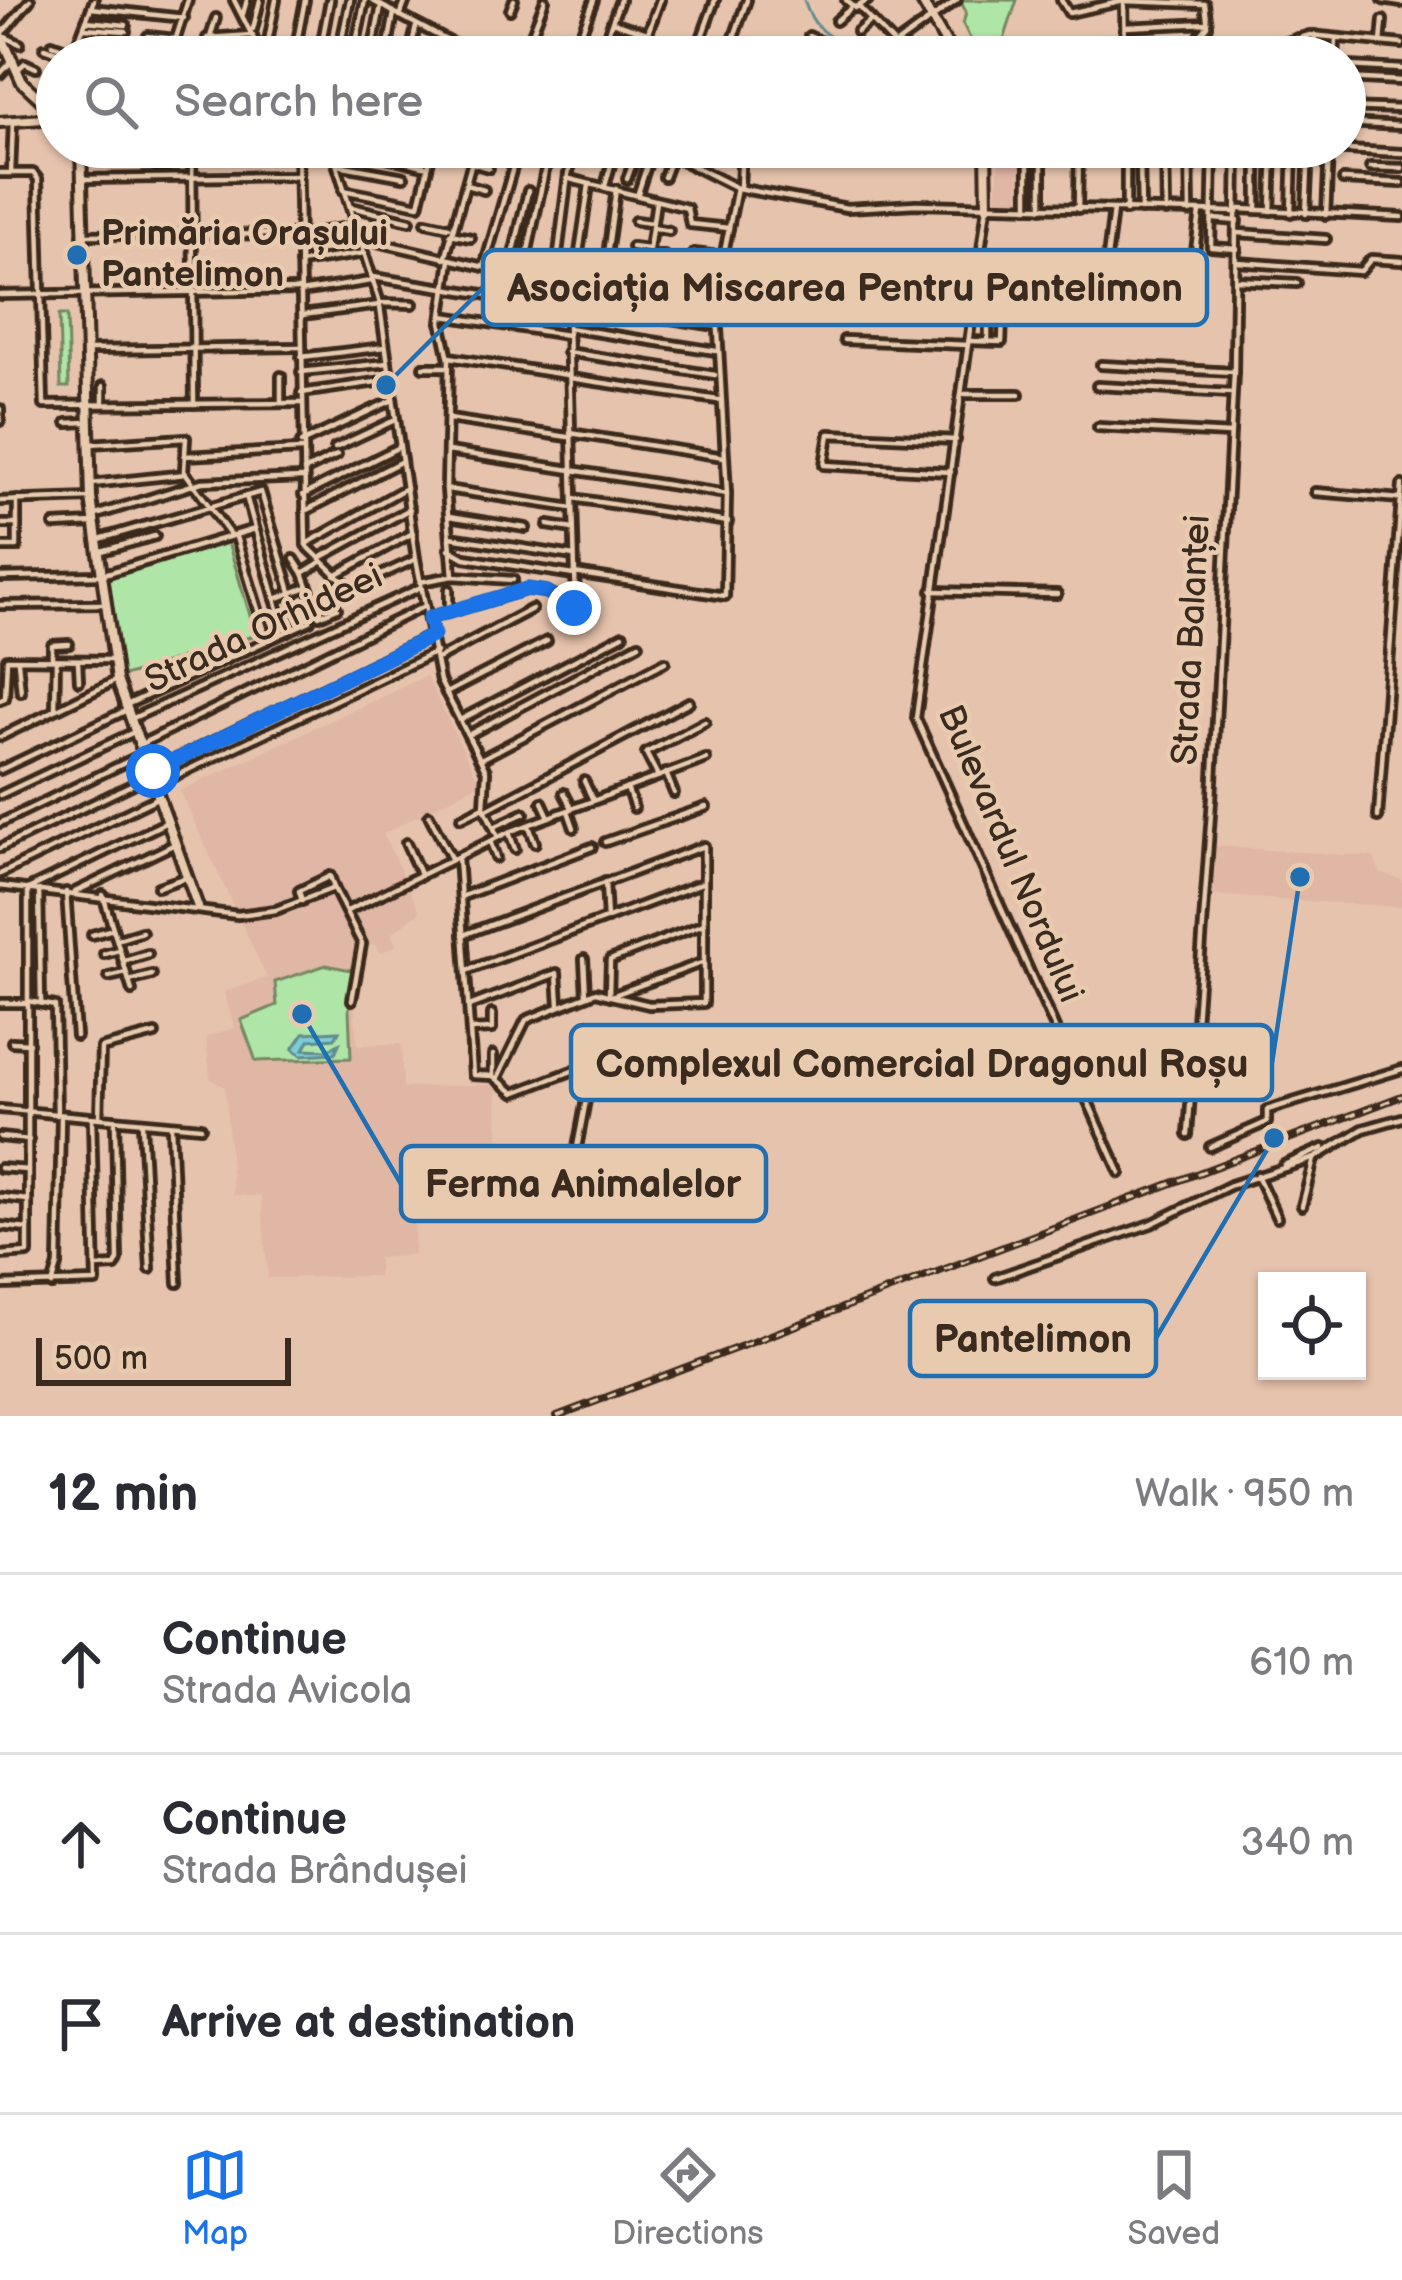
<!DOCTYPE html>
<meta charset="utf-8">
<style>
body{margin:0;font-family:"Balsamiq Sans",sans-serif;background:#f2f2f3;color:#2b2b33}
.controls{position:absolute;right:36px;bottom:36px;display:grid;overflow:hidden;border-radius:0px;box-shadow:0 3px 9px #0004}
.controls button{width:108px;height:108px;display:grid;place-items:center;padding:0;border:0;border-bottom:3px solid #e1e1e2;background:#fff;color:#2b2b33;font:60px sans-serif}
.scale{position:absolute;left:36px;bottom:30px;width:255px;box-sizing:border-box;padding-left:12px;border:6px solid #3b2a1e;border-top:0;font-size:33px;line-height:42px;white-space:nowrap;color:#3b2a1e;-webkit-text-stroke:9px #e8cbaf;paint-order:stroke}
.stop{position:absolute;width:36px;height:36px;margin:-27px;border:9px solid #1a73e8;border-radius:50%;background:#fff}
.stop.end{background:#1a73e8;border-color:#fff;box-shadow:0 3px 12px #0008}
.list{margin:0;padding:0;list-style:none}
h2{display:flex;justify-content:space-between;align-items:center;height:156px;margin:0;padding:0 48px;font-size:51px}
h2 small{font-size:39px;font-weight:400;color:#7c7c81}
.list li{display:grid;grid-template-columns:78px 1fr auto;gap:36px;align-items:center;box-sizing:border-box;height:180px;padding:0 48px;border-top:3px solid #e1e1e2}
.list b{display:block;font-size:45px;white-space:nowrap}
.list p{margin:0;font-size:39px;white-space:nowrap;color:#7c7c81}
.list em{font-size:39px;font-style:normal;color:#7c7c81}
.icon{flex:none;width:66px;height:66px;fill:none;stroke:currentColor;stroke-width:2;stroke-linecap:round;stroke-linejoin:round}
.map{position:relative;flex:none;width:1402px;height:1416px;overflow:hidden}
.search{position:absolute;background:#fff;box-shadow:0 3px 9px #0004;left:36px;right:36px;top:36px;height:132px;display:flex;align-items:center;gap:30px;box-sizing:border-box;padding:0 42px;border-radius:66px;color:#7c7c81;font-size:45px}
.sheet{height:696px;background:#fff}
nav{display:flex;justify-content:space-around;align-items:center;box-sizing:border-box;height:168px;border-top:3px solid #e1e1e2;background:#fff;font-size:33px;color:#7c7c81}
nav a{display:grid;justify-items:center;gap:6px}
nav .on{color:#1a73e8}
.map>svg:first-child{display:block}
.built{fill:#e0b6a5}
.green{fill:#afe5a7;stroke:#758862;stroke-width:3}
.water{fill:#7dcdd8;stroke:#638c8e;stroke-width:3}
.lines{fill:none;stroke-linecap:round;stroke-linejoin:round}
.stream{stroke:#638c8e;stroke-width:3}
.street-casing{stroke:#3b2a1e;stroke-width:14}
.secondary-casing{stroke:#3b2a1e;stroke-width:16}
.street{stroke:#e8cbaf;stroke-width:4.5}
.secondary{stroke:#e8cbaf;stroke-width:8}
.rail-casing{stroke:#3b2a1e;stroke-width:8}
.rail{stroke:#e8cbaf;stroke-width:3;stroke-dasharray:9;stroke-linecap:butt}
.route{stroke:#1a73e8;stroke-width:15}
.poi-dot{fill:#1f6fb2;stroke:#e8cbaf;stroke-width:4.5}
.labels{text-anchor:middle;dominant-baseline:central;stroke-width:9;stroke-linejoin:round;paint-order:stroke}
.poi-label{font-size:36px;font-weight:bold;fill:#3b2a1e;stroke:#e8cbaf;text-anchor:start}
.street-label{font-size:36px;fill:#3b2a1e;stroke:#e8cbaf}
.leader{fill:none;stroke:#1f6fb2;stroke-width:4.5}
.callout-dot{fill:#1f6fb2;stroke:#e8cbaf;stroke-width:4.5}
.callout{fill:#e8cbaf;stroke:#1f6fb2;stroke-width:4.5}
.callout-label{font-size:39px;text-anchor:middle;font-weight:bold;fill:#3b2a1e}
</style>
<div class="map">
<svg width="1402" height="1416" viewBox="0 0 1402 1416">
<rect width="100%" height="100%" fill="#e6c3ac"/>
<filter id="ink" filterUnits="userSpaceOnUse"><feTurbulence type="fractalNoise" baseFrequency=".00833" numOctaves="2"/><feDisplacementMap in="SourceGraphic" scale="24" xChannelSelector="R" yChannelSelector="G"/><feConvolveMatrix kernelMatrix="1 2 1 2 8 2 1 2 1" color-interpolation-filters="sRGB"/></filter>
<g filter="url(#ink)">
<g class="built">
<polygon points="1000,147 1023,147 1023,206 996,205"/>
<polygon points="426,676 480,783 383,834 420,912 391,934 396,945 380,953 375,944 366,948 354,1001 357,1045 401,1044 403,1088 496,1084 500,1181 415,1186 414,1254 378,1258 378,1276 268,1278 261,1196 233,1195 225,1087 210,1078 206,1037 235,1028 224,992 267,978 180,791"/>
<polygon points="1210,846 1374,857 1380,873 1402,880 1402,907 1205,895"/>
</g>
<g class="green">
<polygon points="960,0 1017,0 1002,46 987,55 977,53 963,24 966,12"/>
<polygon points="59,315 67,315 69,387 61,387"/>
<polygon points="227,539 256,635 121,677 107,576"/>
<polygon points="326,965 356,971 349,1009 351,1058 256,1061 241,1020 277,1005 275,982"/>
</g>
<polygon class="water" points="339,1031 335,1038 309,1040 304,1049 328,1050 339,1044 335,1053 302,1055 293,1049 304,1033"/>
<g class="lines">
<path class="stream" d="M804,0c13,42 40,44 79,49"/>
<defs>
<g id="street">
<polyline points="234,0 263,57"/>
<polyline points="371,0 478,57"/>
<polyline points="715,0 698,47 723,57"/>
<polyline points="846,0 855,8 868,0"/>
<polyline points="1061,0 1069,13 1124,1 1205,4 1208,26 1183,57"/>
<polyline points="1383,0 1402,3"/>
<polyline points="1124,1 1125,57"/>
<polyline points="859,7 898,48 926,57"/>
<polyline points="91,8 184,18"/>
<polyline points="510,10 514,0"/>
<polyline points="243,14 247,0"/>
<polyline points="400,16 406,0"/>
<polyline points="86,21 126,25"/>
<polyline points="836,21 850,9"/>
<polyline points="612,22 647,33"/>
<polyline points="1125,27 1208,23"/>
<polyline points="84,28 126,31"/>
<polyline points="253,29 260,0"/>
<polyline points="857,32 871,20"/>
<polyline points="581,34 594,0"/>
<polyline points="148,36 176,39"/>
<polyline points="809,36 855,57"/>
<polyline points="207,38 253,35"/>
<polyline points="79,39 127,40"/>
<polyline points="624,42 641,48"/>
<polyline points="1381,43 1383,20"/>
<polyline points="20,44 1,35 30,0"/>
<polyline points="52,44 74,52"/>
<polyline points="530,44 564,57"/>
<polyline points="895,45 957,0"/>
<polyline points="44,48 70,57"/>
<polyline points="75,49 140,54"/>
<polyline points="1125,53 1263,49 1310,35 1402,44"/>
<polyline points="72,57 94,0"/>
<polyline points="170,57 188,0"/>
<polyline points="204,57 216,18"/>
<polyline points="206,57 260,51"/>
<polyline points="265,57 276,0"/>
<polyline points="294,57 305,0"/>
<polyline points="319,57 330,0"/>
<polyline points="338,57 350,0"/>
<polyline points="353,57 365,0"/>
<polyline points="371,57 381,6"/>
<polyline points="386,57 394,13"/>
<polyline points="409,57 416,27"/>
<polyline points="523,57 545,0"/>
<polyline points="599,57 620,0"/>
<polyline points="639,57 660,0"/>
<polyline points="670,57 674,52 684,55"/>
<polyline points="727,57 747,0"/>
<polyline points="812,57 816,42"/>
<polyline points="1296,57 1297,38"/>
<polyline points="1314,57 1315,35"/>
<polyline points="1335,57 1336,39"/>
<polyline points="1349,66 1402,69"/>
<polyline points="16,71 25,63 36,68"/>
<polyline points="0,74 12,61"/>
<polyline points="1345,78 1402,81"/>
<polyline points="1345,107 1402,109"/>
<polyline points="1345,123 1402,126"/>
<polyline points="192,147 194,404"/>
<polyline points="298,147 306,545 351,589 416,559"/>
<polyline points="331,147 379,300 416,559 440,681 486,771 484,807 498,837"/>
<polyline points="343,147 428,167"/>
<polyline points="388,147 431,157"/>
<polyline points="655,147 737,188 847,208 916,204 1238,212"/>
<polyline points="1042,147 1042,208"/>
<polyline points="1126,147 1126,211"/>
<polyline points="1165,147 1166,211"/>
<polyline points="1189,147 1190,212"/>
<polyline points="1213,147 1211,247 1237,249"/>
<polyline points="1257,147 1257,210"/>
<polyline points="1329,149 1402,153"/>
<polyline points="1140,156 1141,210"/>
<polyline points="472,163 489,168"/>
<polyline points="338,165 404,177"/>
<polyline points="694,167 697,152"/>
<polyline points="1126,167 1147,147"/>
<polyline points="1370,167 1402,168"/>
<polyline points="0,173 33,173 38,179 44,405 301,403"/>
<polyline points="11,173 13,122"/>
<polyline points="664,177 672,156"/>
<polyline points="82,179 298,176"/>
<polyline points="570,179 687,208 690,224 729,228"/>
<polyline points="627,179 639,147"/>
<polyline points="1343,180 1402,183"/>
<polyline points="466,185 484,190"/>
<polyline points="605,186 611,165"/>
<polyline points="740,187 742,147"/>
<polyline points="343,190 419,205 433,147"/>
<polyline points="638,193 653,147"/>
<polyline points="351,207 410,221"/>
<polyline points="987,207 916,718 1120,1173"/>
<polyline points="1028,207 1028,147"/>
<polyline points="1078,209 1079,147"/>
<polyline points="1240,209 1402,217"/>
<polyline points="1271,211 1273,147"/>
<polyline points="1291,213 1293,147"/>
<polyline points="1306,214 1309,147"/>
<polyline points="1326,215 1329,149"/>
<polyline points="1214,219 1238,221"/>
<polyline points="635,221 652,223"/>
<polyline points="426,222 449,227"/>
<polyline points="652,228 669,231"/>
<polyline points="1238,233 1326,239"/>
<polyline points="450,234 471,238"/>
<polyline points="82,235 298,234"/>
<polyline points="301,235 355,226"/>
<polyline points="360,238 484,267 714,302"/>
<polyline points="632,247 648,249"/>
<polyline points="648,254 664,256"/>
<polyline points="445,259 476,147"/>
<polyline points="450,260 441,322 449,359 446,489 453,576"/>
<polyline points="1237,262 1361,271 1371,259 1402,261"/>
<polyline points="300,263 365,253"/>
<polyline points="484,267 519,147"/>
<polyline points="509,272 528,191"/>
<polyline points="630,273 645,275"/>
<polyline points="523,274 550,147"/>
<polyline points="373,277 567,307"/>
<polyline points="555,278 568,174 577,147"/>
<polyline points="575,280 589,185"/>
<polyline points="1236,280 1297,283"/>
<polyline points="603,285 616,189"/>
<polyline points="643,291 656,201"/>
<polyline points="300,292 371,281"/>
<polyline points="0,295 300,290"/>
<polyline points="687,298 694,253 720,256"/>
<polyline points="380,303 413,304"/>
<polyline points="567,303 716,326"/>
<polyline points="1115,305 1117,290"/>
<polyline points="1100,314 1113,210"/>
<polyline points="1187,314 1200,212"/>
<polyline points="302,315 380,305"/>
<polyline points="972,315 1060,316"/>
<polyline points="443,316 567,335"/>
<polyline points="568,328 716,351"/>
<polyline points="844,340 968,345"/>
<polyline points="969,341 1002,342 1003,316"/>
<polyline points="988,341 988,316"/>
<polyline points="90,350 301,347"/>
<polyline points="567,352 715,375"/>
<polyline points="301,357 385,347"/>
<polyline points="449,357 567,375"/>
<polyline points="1101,365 1234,372"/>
<polyline points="423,367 447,367"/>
<polyline points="301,372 388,363"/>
<polyline points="281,376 281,403"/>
<polyline points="570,378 718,400"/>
<polyline points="1097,386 1232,393"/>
<polyline points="301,393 390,380"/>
<polyline points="965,394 1019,394"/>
<polyline points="103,404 103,386"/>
<polyline points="0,409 0,421"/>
<polyline points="449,419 568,437"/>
<polyline points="67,423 86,422"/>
<polyline points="1098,427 1230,434"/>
<polyline points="570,433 724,457"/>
<polyline points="301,443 393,400"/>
<polyline points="89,444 186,438 184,471 230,535"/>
<polyline points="335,448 395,420"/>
<polyline points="448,451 727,494"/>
<polyline points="184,456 302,450"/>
<polyline points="304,471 337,455"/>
<polyline points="951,472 824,465 829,434 956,440"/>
<polyline points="91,484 186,474"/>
<polyline points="447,489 572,508"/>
<polyline points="1315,492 1401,499"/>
<polyline points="303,495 399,447"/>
<polyline points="246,496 282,623"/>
<polyline points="573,498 728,522"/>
<polyline points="0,501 91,498"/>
<polyline points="305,511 402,461"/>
<polyline points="93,516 202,482 302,478"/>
<polyline points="449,516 526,528"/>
<polyline points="0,524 17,524"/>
<polyline points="54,525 94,523"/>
<polyline points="548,525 573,529"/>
<polyline points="236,537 264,629"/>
<polyline points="450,537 574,556"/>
<polyline points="96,540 261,492 298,615"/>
<polyline points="306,544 406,488"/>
<polyline points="0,547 17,547 17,500"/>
<polyline points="449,549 465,558 574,575"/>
<polyline points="98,552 155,536"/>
<polyline points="320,558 410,509"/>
<polyline points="294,559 303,573"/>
<polyline points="321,562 303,573 319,616 337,608"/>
<polyline points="574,573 725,596 727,494 716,293 737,188"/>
<polyline points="335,575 413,533"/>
<polyline points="0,577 101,575 255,529"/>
<polyline points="420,582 453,576 513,580"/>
<polyline points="449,589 449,612"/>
<polyline points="932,591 1057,594"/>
<polyline points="275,599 307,587"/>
<polyline points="0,605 106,604"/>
<polyline points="429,618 527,589 547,592 576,607 567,289 555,278"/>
<polyline points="52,658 52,645 69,644"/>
<polyline points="439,658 532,609"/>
<polyline points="18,662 21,692"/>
<polyline points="78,662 79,681"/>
<polyline points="446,693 547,641"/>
<polyline points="0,700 5,698 7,659 112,660"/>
<polyline points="124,706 310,621"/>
<polyline points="55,709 56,660"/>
<polyline points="131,719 421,587"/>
<polyline points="460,720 623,635"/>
<polyline points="468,735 639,644"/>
<polyline points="0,737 117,680"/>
<polyline points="139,745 425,606"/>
<polyline points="481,759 665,662"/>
<polyline points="0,770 125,711"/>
<polyline points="152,771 433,635"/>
<polyline points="666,773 674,793"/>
<polyline points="658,776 646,753 705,722"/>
<polyline points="584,781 593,800"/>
<polyline points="154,786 436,652"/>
<polyline points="627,788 634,808"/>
<polyline points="564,793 572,808"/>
<polyline points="0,795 134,732"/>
<polyline points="542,802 549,817"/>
<polyline points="487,809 689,702"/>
<polyline points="568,811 574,828"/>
<polyline points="429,815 451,858"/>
<polyline points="1378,817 1402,485"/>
<polyline points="461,818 484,807"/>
<polyline points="0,823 141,755"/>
<polyline points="529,826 535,843"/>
<polyline points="494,827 524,813"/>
<polyline points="509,832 515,849"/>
<polyline points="490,841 496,858"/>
<polyline points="605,842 706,807"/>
<polyline points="406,843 421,876"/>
<polyline points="0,848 150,776"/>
<polyline points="458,857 473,1075 493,1076 514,1093 593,1063 576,1153"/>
<polyline points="0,874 157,798"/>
<polyline points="605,882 607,919"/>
<polyline points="0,886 238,915 276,910 334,888 362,944 352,1000"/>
<polyline points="158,887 187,877"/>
<polyline points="39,890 41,1002"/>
<polyline points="66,892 76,1036"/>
<polyline points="75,892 175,844"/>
<polyline points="103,895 132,991"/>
<polyline points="463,896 592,847"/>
<polyline points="302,901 299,891 330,876 334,888"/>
<polyline points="347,911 509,832 706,759"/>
<polyline points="92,935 113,929"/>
<polyline points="463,935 704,846 704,1003 649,1005 611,996"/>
<polyline points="119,939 142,932"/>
<polyline points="104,954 119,950"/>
<polyline points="584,959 586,995"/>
<polyline points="125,961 148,954"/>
<polyline points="466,971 702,883"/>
<polyline points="109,977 126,973"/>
<polyline points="129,981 152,975"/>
<polyline points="609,995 610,960 704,924"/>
<polyline points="28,1001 55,1006 57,1115"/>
<polyline points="0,1003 28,1003"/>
<polyline points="469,1006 557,973 559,1005"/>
<polyline points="471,1030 492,1029 492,1014"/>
<polyline points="12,1042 29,1043"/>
<polyline points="493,1076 493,1055"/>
<polyline points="497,1079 526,1020 596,992 611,996 704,962"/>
<polyline points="0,1109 201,1127"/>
<polyline points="99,1118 101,1048 155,1034"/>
<polyline points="142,1124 150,1269"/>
<polyline points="171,1126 178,1283"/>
<polyline points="1188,1135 1212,799 1234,372 1237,147"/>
<polyline points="0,1137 29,1140"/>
<polyline points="1210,1147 1267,1122 1267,1110 1402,1069"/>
<polyline points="1284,1165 1323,1148"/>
<polyline points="0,1168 28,1170"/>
<polyline points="1257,1175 1277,1218"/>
<polyline points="0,1197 28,1200"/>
<polyline points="1302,1206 1314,1159"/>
<polyline points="0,1226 28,1229"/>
<polyline points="0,1255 28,1253 28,889 167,822"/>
<polyline points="97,1267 115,1266 118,1260 115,1123"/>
<polyline points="995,1278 1151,1224 1231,1185 1315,1158 1363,1129 1402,1118"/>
<polyline points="0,1285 96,1282 92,1119"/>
<polyline points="52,1285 58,1265 61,1118"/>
</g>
<g id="secondary">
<polyline points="921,0 954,57"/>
<polyline points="0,33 22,82 55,113"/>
<polyline points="0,122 57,118"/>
<polyline points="81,147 91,498 117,680 198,907"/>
<polyline points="986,147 987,207"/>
</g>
</defs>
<use href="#street" class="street-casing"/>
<use href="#secondary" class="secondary-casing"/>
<use href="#street" class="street"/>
<use href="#secondary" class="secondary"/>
<defs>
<polyline id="rail" points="557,1416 1402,1096"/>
</defs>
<use href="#rail" class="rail-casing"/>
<use href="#rail" class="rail"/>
</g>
</g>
<g class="lines" filter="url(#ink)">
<polyline class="route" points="153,771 434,635 429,618 527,589 547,592 574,608"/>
</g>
<circle class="poi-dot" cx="77" cy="255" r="12"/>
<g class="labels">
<g class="poi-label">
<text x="101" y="234">Primăria Orașului<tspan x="101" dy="41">Pantelimon</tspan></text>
</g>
<g class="street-label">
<text transform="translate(264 629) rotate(-25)">Strada Orhideei</text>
<text transform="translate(1192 640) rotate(-87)">Strada Balanței</text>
<text transform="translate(1010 854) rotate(67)">Bulevardul Nordului</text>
</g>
</g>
<path class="leader" d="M386 385L483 288M1300 877L1272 1063M302 1014L401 1184M1274 1138L1156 1338"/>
<g class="callout-dot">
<circle cx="386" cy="385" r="12"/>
<circle cx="1300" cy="877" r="12"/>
<circle cx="302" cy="1014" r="12"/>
<circle cx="1274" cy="1138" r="12"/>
</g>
<g class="callout">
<rect x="483" y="250" width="724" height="75" rx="12"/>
<rect x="571" y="1025" width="701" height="75" rx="12"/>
<rect x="401" y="1146" width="365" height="75" rx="12"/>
<rect x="910" y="1301" width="246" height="75" rx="12"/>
</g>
<g class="callout-label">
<text x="845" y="301">Asociația Miscarea Pentru Pantelimon</text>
<text x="922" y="1077">Complexul Comercial Dragonul Roșu</text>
<text x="583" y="1197">Ferma Animalelor</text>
<text x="1033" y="1352">Pantelimon</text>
</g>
</svg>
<div class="controls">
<button><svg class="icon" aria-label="locate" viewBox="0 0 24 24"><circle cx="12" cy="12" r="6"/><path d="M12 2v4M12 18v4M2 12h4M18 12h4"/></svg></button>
</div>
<div class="scale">500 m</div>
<div class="stop" style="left:153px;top:771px"></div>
<div class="stop end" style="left:574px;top:608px"></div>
<div class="search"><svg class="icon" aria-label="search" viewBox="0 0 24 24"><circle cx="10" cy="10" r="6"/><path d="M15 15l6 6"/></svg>Search here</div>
</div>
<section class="sheet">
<h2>12 min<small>Walk · 950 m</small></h2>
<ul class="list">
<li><svg class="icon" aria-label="ahead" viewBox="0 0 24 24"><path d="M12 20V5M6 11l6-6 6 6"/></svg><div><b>Continue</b><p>Strada Avicola</p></div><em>610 m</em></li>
<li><svg class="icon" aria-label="ahead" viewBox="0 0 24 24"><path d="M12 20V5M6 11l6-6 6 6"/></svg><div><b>Continue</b><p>Strada Brândușei</p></div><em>340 m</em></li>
<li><svg class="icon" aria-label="arrive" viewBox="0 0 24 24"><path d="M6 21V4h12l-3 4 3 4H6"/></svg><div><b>Arrive at destination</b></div></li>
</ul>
</section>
<nav>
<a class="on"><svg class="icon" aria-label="map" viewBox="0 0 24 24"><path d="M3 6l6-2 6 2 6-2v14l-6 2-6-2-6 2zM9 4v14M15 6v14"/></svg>Map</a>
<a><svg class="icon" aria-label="directions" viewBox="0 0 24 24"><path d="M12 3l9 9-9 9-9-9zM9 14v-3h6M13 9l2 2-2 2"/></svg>Directions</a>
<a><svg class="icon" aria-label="saved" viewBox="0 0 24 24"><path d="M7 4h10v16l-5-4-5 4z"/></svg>Saved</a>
</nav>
